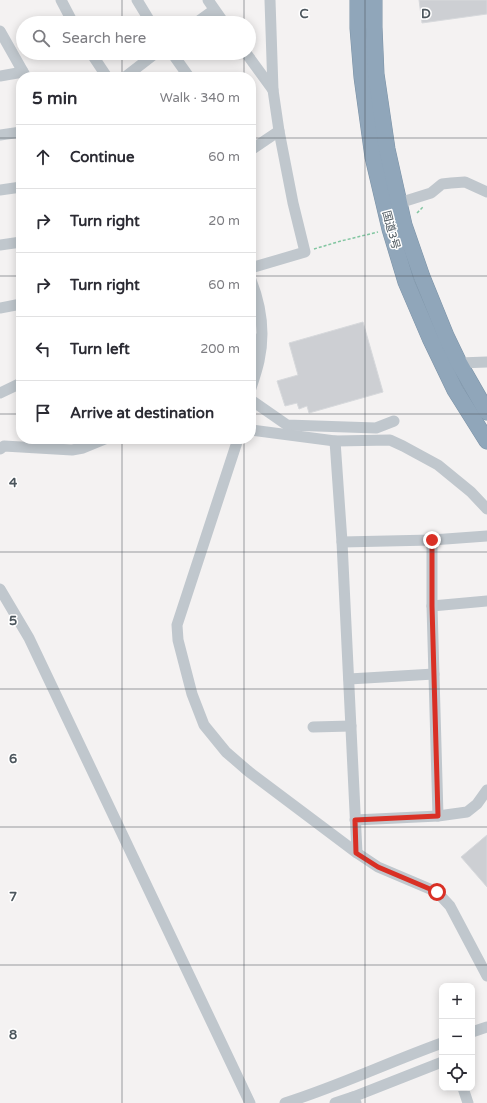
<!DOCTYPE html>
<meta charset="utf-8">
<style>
body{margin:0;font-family:"Varela Round","Noto Sans JP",sans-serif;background:#f2f2f3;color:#2b2b33}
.controls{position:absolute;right:12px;bottom:12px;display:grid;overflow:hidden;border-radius:8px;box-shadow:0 2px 10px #0003}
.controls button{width:36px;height:36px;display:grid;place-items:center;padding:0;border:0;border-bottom:1px solid #e1e1e2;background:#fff;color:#2b2b33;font:20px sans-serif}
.stop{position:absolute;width:12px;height:12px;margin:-9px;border:3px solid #d93025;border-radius:50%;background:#fff}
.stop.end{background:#d93025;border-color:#fff;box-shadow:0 1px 4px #0008}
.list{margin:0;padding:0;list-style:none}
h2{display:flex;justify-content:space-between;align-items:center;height:52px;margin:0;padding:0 16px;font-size:17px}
h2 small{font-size:13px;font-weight:400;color:#7c7c81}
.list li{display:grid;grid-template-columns:26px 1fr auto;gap:12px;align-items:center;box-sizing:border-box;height:64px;padding:0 16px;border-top:1px solid #e1e1e2}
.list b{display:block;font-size:15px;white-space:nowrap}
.list em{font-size:13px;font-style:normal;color:#7c7c81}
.icon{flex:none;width:22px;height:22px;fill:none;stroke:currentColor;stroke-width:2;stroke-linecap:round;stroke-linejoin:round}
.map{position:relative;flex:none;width:487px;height:1103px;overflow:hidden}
.search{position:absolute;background:#fff;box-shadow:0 2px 10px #0003;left:16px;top:16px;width:240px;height:44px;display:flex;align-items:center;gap:10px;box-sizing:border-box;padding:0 14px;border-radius:22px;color:#7c7c81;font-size:15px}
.panel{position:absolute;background:#fff;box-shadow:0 2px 10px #0003;left:16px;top:72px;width:240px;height:372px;border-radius:16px}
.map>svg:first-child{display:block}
.building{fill:#cdcfd3;stroke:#d7d9dc}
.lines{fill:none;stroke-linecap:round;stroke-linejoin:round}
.highway-casing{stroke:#7b92a6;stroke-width:17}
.path{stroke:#82c6a1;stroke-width:1.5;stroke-dasharray:3 2;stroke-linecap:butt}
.minor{stroke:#c0c7cd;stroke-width:11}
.highway{stroke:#90a6ba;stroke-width:16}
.route{stroke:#d93025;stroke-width:5}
.grid{fill:none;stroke:#4c565d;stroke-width:1;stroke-opacity:0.55}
.labels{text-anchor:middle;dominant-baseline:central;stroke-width:3;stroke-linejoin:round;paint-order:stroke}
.street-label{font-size:11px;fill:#4c565d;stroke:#fff}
.grid-label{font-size:13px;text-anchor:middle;font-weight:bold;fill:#4c565d;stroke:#fff;stroke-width:3;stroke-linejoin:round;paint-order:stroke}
</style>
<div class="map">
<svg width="487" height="1103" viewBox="0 0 487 1103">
<rect width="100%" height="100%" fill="#f4f2f2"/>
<g class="building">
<polygon points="419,0 487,0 487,14 422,23"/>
<polygon points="363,322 383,392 309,413 307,406 299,409 297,403 285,406 277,381 298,375 289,343"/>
<polygon points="487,835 487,887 461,857"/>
</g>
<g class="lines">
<defs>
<g id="highway">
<polyline points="358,0 358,28 362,77 373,157 390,229 406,282 430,338 455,390 487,441"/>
<polyline points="374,0 374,27 376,74 387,149 404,225 422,277 446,336 459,363 487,412"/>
</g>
</defs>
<use href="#highway" class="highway-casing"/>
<g class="path">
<polyline points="417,213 424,206"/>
<polyline points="314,249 341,241 378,232"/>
</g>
<g class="minor">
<polyline points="61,0 73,23"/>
<polyline points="137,0 151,23"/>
<polyline points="208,0 224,23"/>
<polyline points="196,23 214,10"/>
<polyline points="0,31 26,77"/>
<polyline points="91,53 107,77"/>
<polyline points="172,53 189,77"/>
<polyline points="246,53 273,90"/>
<polyline points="0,76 23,72"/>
<polyline points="125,77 156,53"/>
<polyline points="0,135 21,132"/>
<polyline points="251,150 279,131"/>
<polyline points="0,190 21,187"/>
<polyline points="399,203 431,193 442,184 451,183 465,182 487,192"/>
<polyline points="0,245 21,242"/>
<polyline points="251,268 305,252 293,203 279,131 273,90 270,0"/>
<path d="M251,280c10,25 14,54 8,81 -2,9 -5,18 -8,27"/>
<polyline points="0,308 21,304"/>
<polyline points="251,339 261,339"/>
<polyline points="459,363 487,362"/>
<polyline points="0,393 21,383"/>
<polyline points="251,400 287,425 376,428 394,421"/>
<polyline points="251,430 335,441 390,440 403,446 438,465 471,492 487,509"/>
<polyline points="238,439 177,625 178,640 192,694 204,725 226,752 248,771 357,853 378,867 437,892 450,906 487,976"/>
<polyline points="335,441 342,542 357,853"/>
<polyline points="0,449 4,446 72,450 83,448 105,439"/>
<polyline points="432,540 432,606 438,816"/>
<polyline points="342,542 432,540 487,536"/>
<polyline points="0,589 29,638 250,1103"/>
<polyline points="432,606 487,601"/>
<polyline points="349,679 434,674"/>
<polyline points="313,727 351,726"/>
<polyline points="355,820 438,816 467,812 477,804 487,790"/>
<polyline points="472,1032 487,1027"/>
<polyline points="463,1088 468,1103"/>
<path d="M285,1103c54,-17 104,-41 157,-60"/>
<polyline points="335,1103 353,1097"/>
<polyline points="356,1103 353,1097 442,1062"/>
</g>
<use href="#highway" class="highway"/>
</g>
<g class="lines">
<polyline class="route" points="432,540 432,606 438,816 355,820 356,853 378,867 437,892"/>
</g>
<path class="grid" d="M122,0v23M244,0v23M365,0v1103M122,53v24M244,53v24M0,138h21M251,138h236M0,276h21M251,276h236M0,414h21M251,414h236M122,439v664M244,439v664M0,552h487M0,689h487M0,827h487M0,965h487"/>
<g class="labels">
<g class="street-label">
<text transform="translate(391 230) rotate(75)">国道3号</text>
</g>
</g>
<g class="grid-label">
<text x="304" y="18">C</text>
<text x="426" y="18">D</text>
<text x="13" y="487">4</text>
<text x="13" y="625">5</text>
<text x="13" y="763">6</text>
<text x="13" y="901">7</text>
<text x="13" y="1039">8</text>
</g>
</svg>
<div class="controls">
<button>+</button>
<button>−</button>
<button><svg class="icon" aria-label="locate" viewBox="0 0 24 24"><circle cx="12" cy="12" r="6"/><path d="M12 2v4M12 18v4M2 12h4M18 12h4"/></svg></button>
</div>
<div class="stop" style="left:437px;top:892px"></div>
<div class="stop end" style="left:432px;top:540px"></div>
<div class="search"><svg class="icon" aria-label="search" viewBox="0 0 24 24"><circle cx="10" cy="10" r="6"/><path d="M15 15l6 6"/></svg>Search here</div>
<section class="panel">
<h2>5 min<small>Walk · 340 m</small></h2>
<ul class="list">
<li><svg class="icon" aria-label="ahead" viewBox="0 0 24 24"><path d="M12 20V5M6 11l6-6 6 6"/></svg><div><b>Continue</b></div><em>60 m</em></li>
<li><svg class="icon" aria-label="right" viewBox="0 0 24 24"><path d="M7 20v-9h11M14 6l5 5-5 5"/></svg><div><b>Turn right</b></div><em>20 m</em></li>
<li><svg class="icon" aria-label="right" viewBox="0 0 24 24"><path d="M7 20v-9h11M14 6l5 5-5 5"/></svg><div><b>Turn right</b></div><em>60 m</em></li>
<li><svg class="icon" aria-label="left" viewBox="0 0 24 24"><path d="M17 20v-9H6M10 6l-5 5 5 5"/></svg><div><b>Turn left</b></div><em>200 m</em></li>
<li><svg class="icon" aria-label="arrive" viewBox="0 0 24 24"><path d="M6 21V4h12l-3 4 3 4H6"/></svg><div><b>Arrive at destination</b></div></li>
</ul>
</section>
</div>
